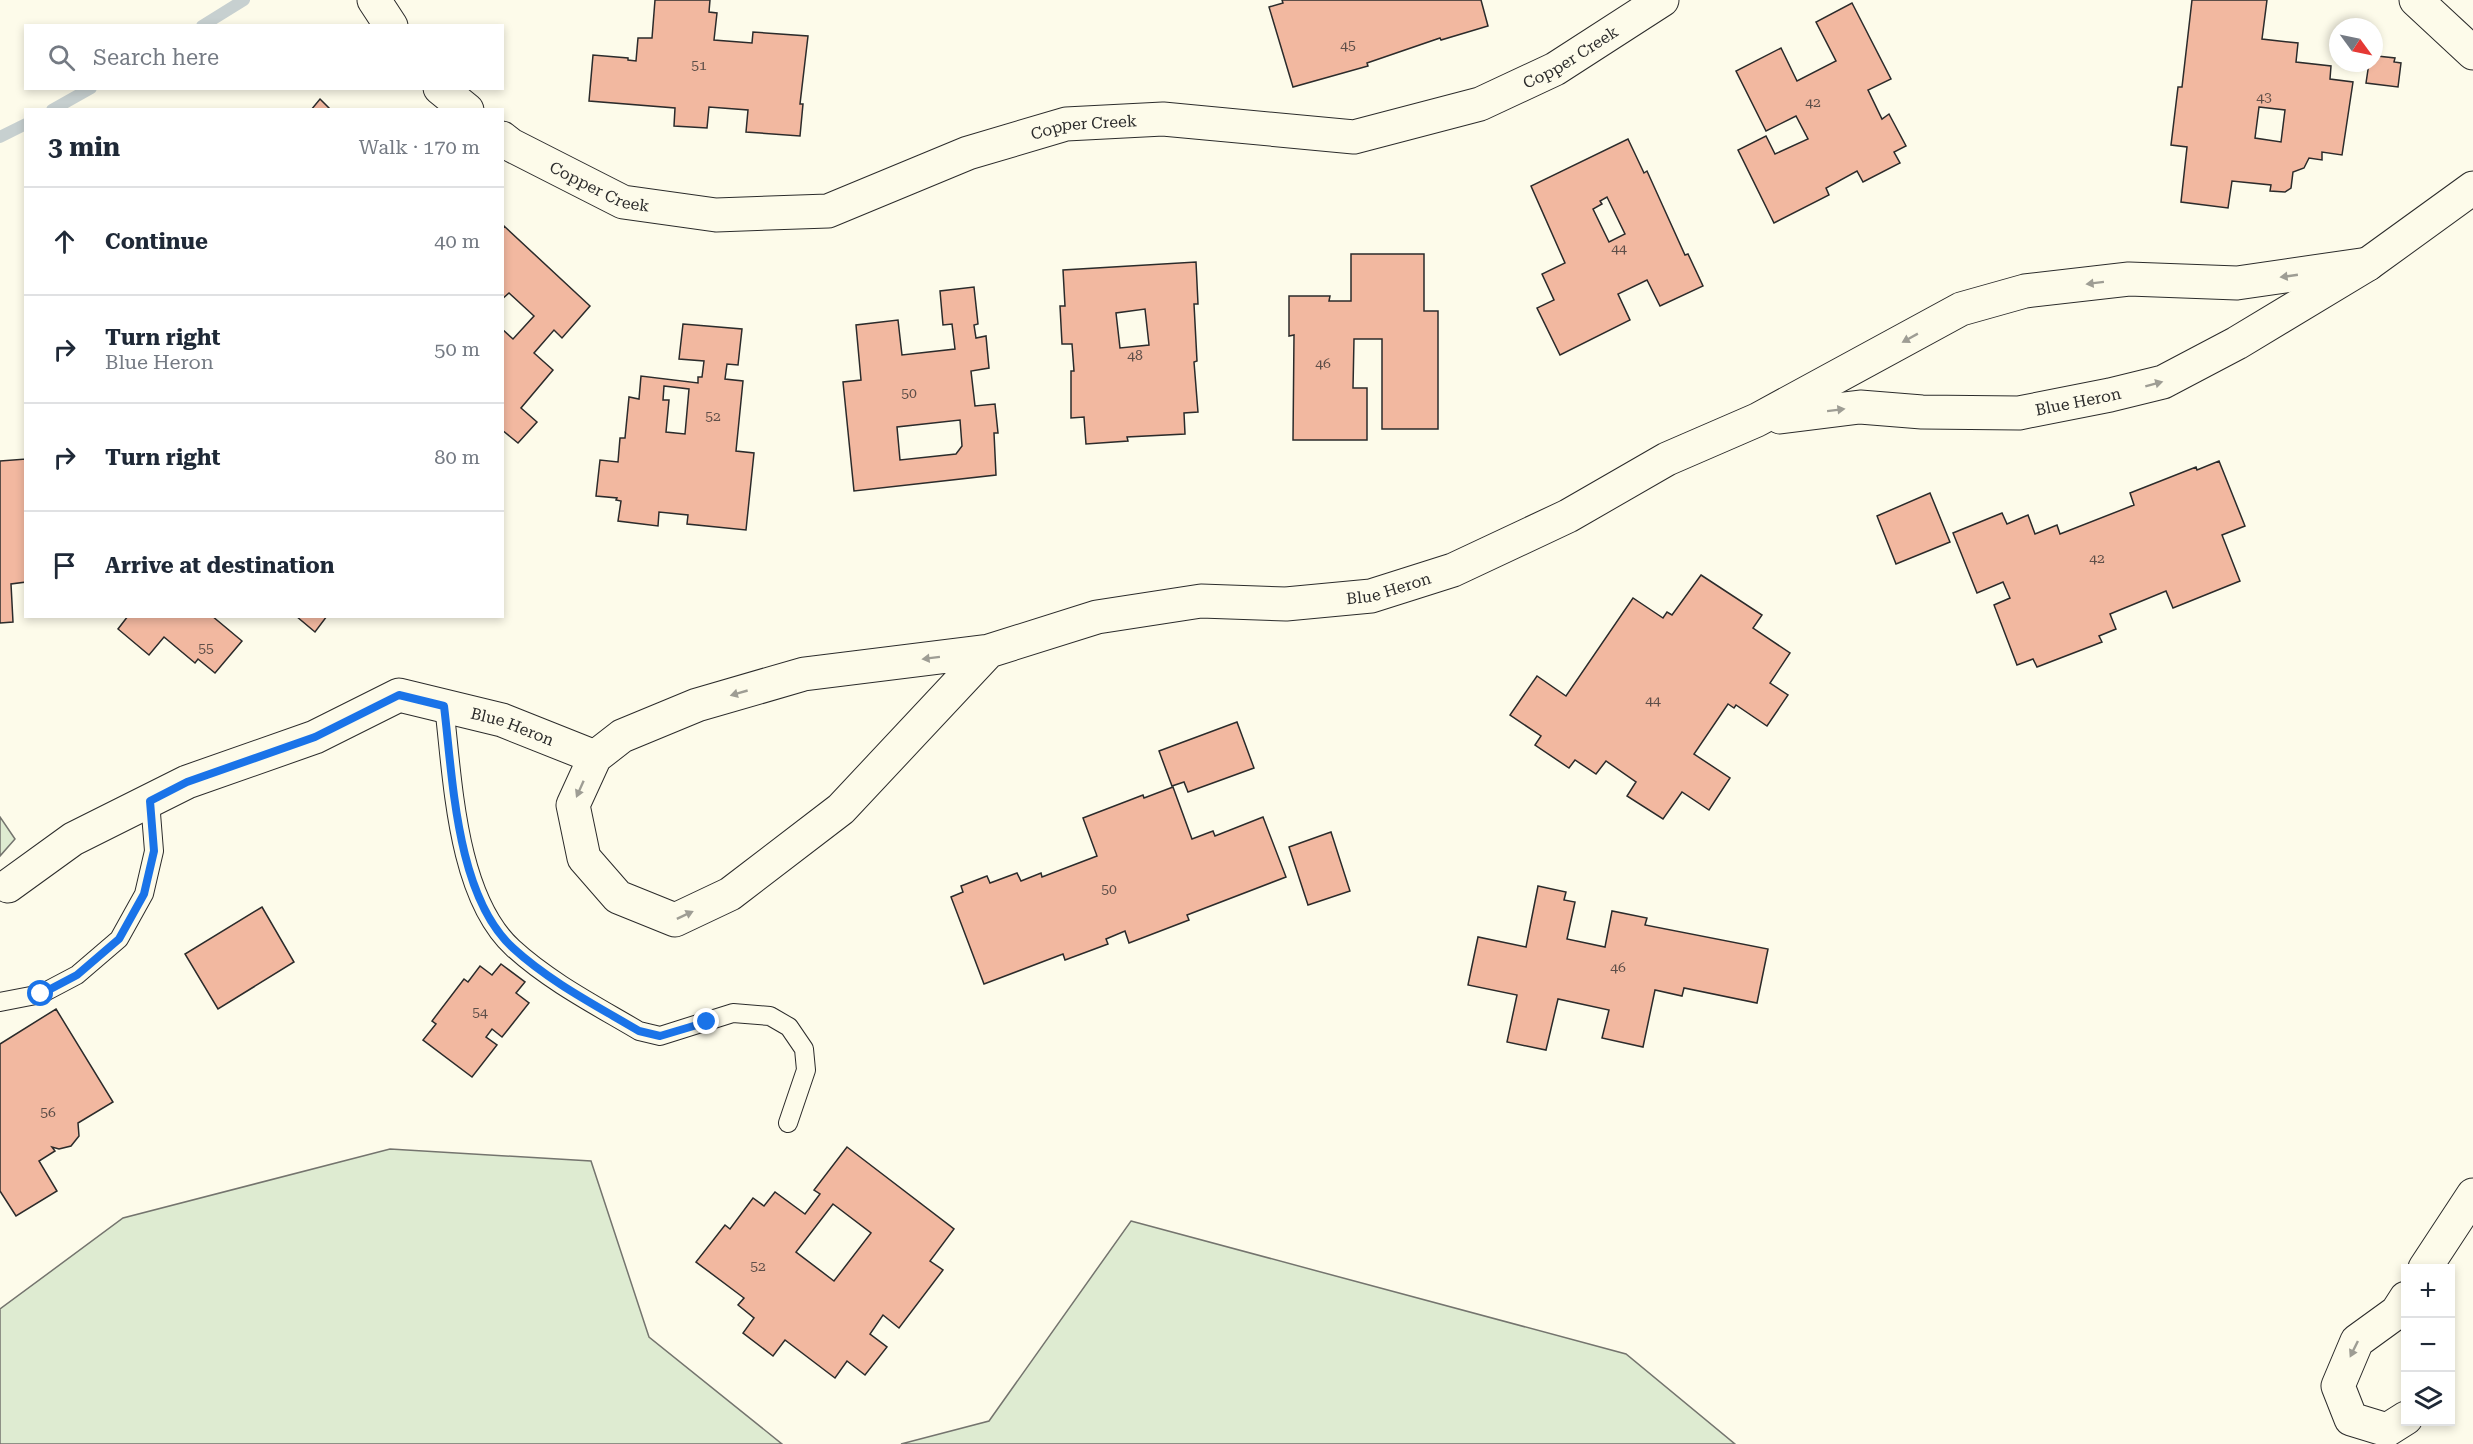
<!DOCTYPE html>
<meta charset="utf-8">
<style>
body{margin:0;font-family:"Roboto Serif",serif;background:#f2f2f3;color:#1f2937}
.controls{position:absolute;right:18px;bottom:18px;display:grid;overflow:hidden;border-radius:0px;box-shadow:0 3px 9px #0003}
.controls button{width:54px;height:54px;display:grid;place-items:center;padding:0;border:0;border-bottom:2px solid #e0e1e3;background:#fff;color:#1f2937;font:30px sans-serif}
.compass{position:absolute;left:2329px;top:18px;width:54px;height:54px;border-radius:50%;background:#fff;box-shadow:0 3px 9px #0003;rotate:123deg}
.stop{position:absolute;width:18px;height:18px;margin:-14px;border:4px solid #1a73e8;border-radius:50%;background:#fff}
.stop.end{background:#1a73e8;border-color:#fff;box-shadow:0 2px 6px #0008}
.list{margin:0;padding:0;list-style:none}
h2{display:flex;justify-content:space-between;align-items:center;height:78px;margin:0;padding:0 24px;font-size:26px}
h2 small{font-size:20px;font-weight:400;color:#747a83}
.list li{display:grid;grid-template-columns:39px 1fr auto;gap:18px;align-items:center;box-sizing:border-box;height:108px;padding:0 24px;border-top:2px solid #e0e1e3}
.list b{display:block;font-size:22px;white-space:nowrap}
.list p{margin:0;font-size:20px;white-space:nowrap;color:#747a83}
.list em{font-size:20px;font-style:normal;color:#747a83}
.icon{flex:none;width:33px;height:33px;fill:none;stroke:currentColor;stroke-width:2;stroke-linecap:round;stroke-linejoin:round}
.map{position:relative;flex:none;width:2473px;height:1444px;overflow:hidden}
.search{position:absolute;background:#fff;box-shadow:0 3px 9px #0003;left:24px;top:24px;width:480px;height:66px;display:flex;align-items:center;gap:15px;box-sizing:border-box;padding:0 21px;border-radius:0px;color:#747a83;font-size:22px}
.panel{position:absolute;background:#fff;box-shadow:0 3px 9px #0003;left:24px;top:108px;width:480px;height:510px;border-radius:0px}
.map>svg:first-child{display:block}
.green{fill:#deebd1;stroke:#74746e;stroke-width:1.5}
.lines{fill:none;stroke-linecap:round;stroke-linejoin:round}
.stream{stroke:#c7d0d0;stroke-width:12}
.building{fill:#f2b8a0;stroke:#2b2b2b;stroke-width:1.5;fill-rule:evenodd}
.lane-casing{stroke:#2b2b2b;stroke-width:20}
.street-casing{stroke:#2b2b2b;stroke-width:35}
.lane{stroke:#fdfbea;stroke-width:18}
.street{stroke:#fdfbea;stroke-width:33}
.oneway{fill:#9e9d94}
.route{stroke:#1a73e8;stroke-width:8}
.labels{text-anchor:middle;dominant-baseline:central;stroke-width:4.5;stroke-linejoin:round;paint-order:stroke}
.number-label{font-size:14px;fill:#5d4e48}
.street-label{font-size:16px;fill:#2b2b2b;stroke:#fdfbea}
</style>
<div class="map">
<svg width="2473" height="1444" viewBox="0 0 2473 1444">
<rect width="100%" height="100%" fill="#fdfbea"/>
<g class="green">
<polygon points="0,817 15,839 0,856"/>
<polygon points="390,1149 591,1161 649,1337 782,1444 0,1444 0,1309 123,1218"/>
<polygon points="1131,1221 1626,1354 1735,1444 901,1444 989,1421"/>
</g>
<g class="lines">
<g class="stream">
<polyline points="202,26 244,0"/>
<polyline points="52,110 91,88"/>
<polyline points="0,137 26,124"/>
</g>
</g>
<g class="building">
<polygon points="655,0 710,0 709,12 717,13 714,40 752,43 753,32 808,36 800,104 803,104 800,136 746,132 748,110 709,107 707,128 674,126 675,108 589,101 593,55 628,58 628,60 636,61 638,38 652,38"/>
<polygon points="1282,0 1481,0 1488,26 1441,40 1440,38 1367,63 1368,66 1293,87 1269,7 1283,3"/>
<path d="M2192,0h75l-5,39 36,4 -2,19 35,4 -1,13 23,3 -11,73 -20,-3v8l-13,-2 -5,10 -11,4 -2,16 -6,4 -15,-1 1,-6 -39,-4 -4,27 -47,-6 6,-55 -16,-2 7,-58h4zM2259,107l26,3 -4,32 -26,-4z"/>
<polygon points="1852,3 1891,79 1868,90 1882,119 1889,114 1906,146 1894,152 1900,163 1863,182 1857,171 1826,188 1829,195 1774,223 1738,150 1766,136 1775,154 1808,139 1796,116 1766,131 1736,71 1781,48 1797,81 1836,61 1816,22"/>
<polygon points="2377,56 2395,58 2394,62 2401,63 2398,87 2366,83 2369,63 2374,63"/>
<polygon points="320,99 331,110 311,110"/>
<path d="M1628,139l16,34 3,-2 38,84 3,-1 15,32 -43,20 -13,-26 -29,14 12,26 -70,35 -23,-47 17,-8 -12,-26 23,-11 -34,-77zM1607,197l18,37 -16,8 -16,-33 9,-5 -2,-3z"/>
<polygon points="504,226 590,306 562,338 554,330 534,353 553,370 521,408 537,422 518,443 502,430 502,329 513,339 534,316 509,293 502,299 502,229"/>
<polygon points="1351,254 1424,254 1424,311 1438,311 1438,429 1382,429 1382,339 1354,339 1353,388 1367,388 1367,440 1293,440 1294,335 1289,336 1289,296 1330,296 1329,301 1351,301"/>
<path d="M1196,262l2,42h-4l3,57 -3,1 4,50 -14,1 1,21 -58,3 1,4 -42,3 -2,-27 -13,1v-47h3l-2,-27h-10l-2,-38h5l-2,-36zM1145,309l4,36 -29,3 -4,-35z"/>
<path d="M974,287l4,37 -4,1 2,13 10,-2 3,32 -18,3 4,35 20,-2 3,29h-4l2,42 -142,16 -11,-109 18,-2 -5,-55 42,-5 4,35 53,-6 -3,-25 -9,1 -3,-34zM960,420l2,26 -6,8 -56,6 -3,-33z"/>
<path d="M683,324l59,5 -4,36 -11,-1 -2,15 18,2 -7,70 18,2 -8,77 -59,-6 1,-9 -29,-3 -1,14 -40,-5 3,-20 -5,-1 1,-2 -21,-2 4,-36 18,2 2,-24h5l4,-41 10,2 2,-23 57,7v-6h4l2,-16 -25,-2zM664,386l25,3 -4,45 -19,-2 3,-32h-6z"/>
<polygon points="26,459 26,582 11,584 13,622 0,623 0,461"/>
<polygon points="2219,461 2245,526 2222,535 2240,581 2173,608 2166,591 2110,614 2116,629 2099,636 2102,642 2037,667 2033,659 2017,665 1994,605 2010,598 2003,582 1977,593 1953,533 2002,513 2007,524 2028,515 2035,534 2057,525 2060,534 2134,505 2130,493 2196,467 2197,470"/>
<polygon points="1930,493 1950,542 1896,564 1877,516"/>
<polygon points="1701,575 1762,615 1753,628 1790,653 1770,683 1788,695 1767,726 1736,705 1734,708 1728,704 1694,754 1730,778 1709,810 1682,792 1663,819 1627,796 1636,782 1606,761 1596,774 1575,760 1569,768 1535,745 1541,736 1510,715 1537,676 1566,696 1633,598 1663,618 1667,612 1672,615"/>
<polygon points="128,616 212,616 242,641 215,673 198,659 195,663 164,637 149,655 118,629"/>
<polygon points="296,616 327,616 315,632"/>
<polygon points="1237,722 1254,768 1188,792 1184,782 1172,786 1159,751"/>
<polygon points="1173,787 1192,839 1213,831 1215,836 1263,817 1286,877 1187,915 1189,920 1129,943 1125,931 1106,939 1108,944 1065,960 1063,954 984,984 951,897 963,892 961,886 987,876 990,883 1017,873 1021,881 1041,873 1042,877 1097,856 1083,818 1143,795 1144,798"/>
<polygon points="1331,832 1350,891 1308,905 1289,847"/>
<polygon points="1538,886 1566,892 1564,900 1575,902 1567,939 1605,947 1612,911 1647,918 1645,925 1768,949 1757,1003 1684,988 1682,996 1655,990 1643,1047 1602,1038 1609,1010 1558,999 1546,1050 1507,1042 1517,995 1468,985 1478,937 1526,947"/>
<polygon points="262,907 294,962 218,1009 185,954"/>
<polygon points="501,964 525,982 516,993 529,1003 502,1037 492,1029 486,1037 497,1045 472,1077 423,1040 436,1024 432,1021 464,979 468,982 480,966 492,975"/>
<polygon points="56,1009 113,1102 78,1123 79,1136 71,1146 59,1149 52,1147 55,1151 39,1161 57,1191 16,1216 0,1191 0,1044"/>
<path d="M847,1147l107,82 -24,32 13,9 -44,58 -16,-13 -13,19 17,13 -22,28 -18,-14 -12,17 -50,-38 -12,16 -30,-23 11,-15 -16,-13 6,-7 -48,-36 29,-37 5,4 23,-31 11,8 11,-14 30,22 15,-20 -6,-4zM833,1204l38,29 -37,48 -38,-29z"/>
</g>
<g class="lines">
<defs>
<g id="lane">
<path d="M444,706c9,73 12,190 69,242 37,34 84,58 126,83l21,5 73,-23 37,3 19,11 15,22 2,21 -18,53"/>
<polyline points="0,1002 41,994 77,975 119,939 144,894 154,851 150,801"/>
</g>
<g id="street">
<polyline points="374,0 391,26"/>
<polyline points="2416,0 2473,53"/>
<polyline points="440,88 467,110"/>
<path id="s1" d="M502,138l9,7 112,57 93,13 112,-4 140,-58 98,-29 97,-5 191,18 126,-33 75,-35 107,-69"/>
<path id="s2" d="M1780,417l80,-10 62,5 97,1 91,-18 53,-13 74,-39 131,-79 105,-76"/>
<path id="s3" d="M989,651l-148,158 -111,85 -55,26 -57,-23 -34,-39 -11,-53 22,-48 27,-21 75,-31 107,-31 185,-23 108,-34 104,-16 85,3 85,-8 82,-26 115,-54 99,-57 90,-39 204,-111 64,-18 104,-12 108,4 131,-19"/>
<path id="s4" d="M8,886l65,-47 114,-57 128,-45 84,-42 103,25 93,37"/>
<polyline points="2425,1268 2473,1195"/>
<polyline points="2406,1298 2397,1312 2357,1341 2338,1386 2351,1419 2387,1430 2406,1418"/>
</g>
</defs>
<use href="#lane" class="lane-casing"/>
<use href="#street" class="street-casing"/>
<use href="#lane" class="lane"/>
<use href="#street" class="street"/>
</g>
<defs><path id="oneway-solid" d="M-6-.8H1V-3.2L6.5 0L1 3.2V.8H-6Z" transform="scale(1.5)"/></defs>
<g class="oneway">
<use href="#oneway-solid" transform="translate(2289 276) rotate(172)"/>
<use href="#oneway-solid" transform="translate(2095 283) rotate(173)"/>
<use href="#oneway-solid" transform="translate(1910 338) rotate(151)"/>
<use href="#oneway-solid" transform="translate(2154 384) rotate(-15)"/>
<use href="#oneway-solid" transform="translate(1836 410) rotate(-7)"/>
<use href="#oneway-solid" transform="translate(931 658) rotate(173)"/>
<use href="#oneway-solid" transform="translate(739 693) rotate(164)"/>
<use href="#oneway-solid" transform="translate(580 789) rotate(114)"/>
<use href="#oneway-solid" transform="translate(685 915) rotate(-25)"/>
<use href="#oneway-solid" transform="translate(2354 1349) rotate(116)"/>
</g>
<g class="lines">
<path class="route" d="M41,994l36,-19 42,-36 25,-45 10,-43 -4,-50 37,-19 128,-45 84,-42 45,11c9,73 12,190 69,242 37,34 84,58 126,83l21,5 47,-14"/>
</g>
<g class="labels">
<g class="number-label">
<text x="1348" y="45">45</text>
<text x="699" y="65">51</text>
<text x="2264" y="97">43</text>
<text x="1813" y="102">42</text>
<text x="1619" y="248">44</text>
<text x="1135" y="355">48</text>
<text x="1323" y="363">46</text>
<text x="909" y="393">50</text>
<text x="713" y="416">52</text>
<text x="2097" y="558">42</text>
<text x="206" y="648">55</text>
<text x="1653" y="700">44</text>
<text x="1109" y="889">50</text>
<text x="1618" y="967">46</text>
<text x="480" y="1012">54</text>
<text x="48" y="1112">56</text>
<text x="758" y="1266">52</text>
</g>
<g class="street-label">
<text stroke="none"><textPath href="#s1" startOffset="1118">Copper Creek</textPath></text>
<text stroke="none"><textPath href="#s1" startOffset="614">Copper Creek</textPath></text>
<text stroke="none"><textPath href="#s1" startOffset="110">Copper Creek</textPath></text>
<text stroke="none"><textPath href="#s2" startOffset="300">Blue Heron</textPath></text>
<text stroke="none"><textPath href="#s3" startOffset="1458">Blue Heron</textPath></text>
<text stroke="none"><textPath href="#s4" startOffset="555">Blue Heron</textPath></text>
</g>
</g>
</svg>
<div class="controls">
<button>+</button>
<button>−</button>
<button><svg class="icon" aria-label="layers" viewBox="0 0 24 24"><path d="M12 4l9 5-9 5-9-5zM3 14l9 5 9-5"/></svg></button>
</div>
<svg class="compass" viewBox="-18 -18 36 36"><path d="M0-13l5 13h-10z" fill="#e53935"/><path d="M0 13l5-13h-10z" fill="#747a83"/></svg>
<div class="stop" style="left:41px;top:994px"></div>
<div class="stop end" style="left:707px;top:1022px"></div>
<div class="search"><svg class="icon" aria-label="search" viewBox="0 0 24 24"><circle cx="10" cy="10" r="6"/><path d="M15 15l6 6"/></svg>Search here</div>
<section class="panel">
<h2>3 min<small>Walk · 170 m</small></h2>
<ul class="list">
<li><svg class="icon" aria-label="ahead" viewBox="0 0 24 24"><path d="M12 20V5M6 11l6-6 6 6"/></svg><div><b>Continue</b></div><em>40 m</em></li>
<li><svg class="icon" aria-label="right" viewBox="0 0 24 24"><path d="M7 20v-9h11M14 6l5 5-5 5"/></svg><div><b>Turn right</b><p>Blue Heron</p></div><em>50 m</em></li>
<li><svg class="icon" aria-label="right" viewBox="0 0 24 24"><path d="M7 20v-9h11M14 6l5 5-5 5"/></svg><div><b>Turn right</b></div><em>80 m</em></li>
<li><svg class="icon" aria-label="arrive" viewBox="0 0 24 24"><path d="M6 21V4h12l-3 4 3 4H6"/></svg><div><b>Arrive at destination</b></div></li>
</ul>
</section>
</div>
